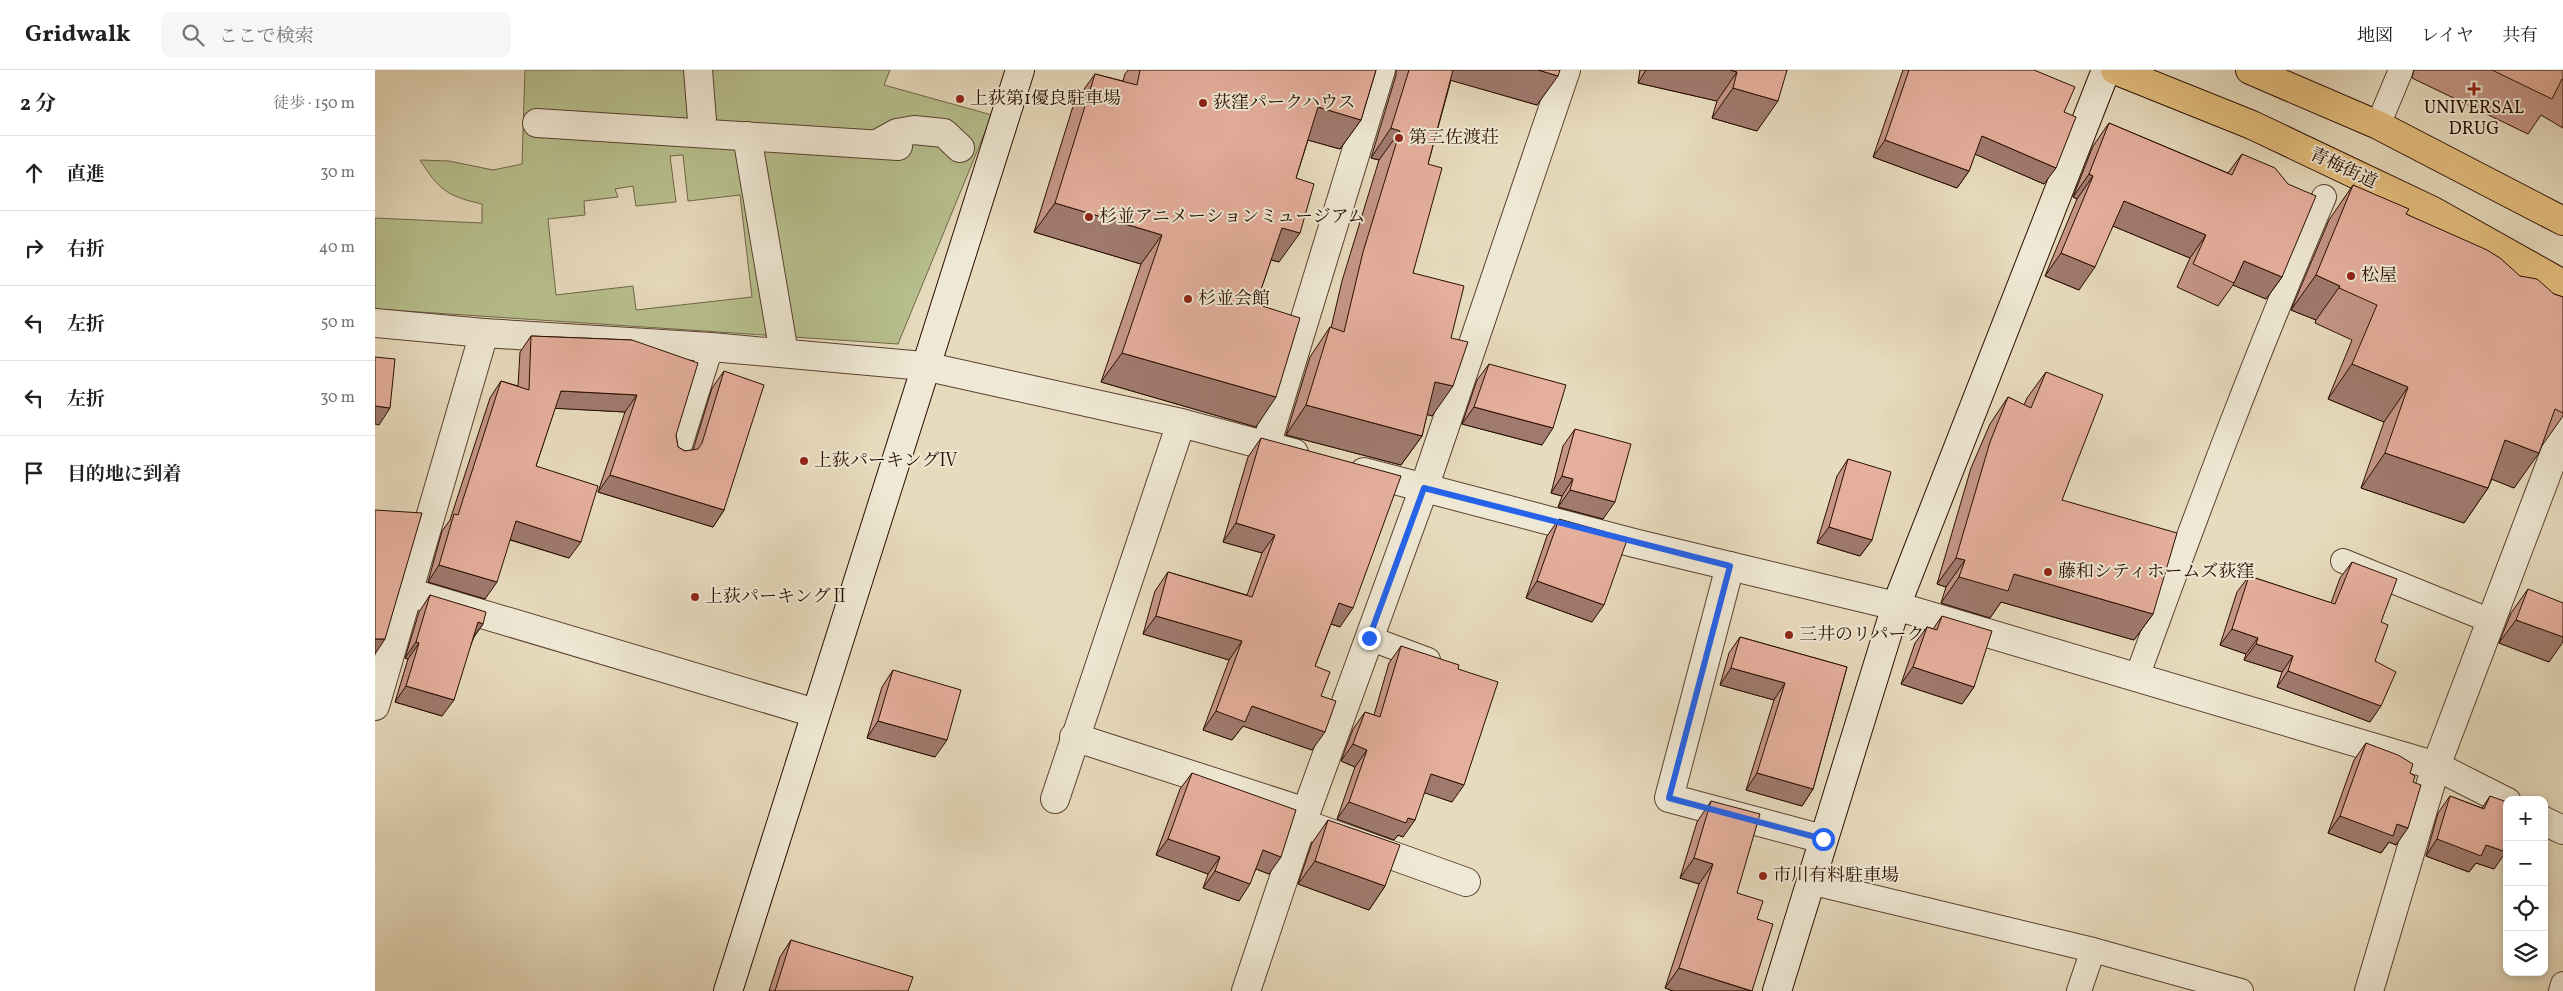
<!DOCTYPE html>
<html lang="ja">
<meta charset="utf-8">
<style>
body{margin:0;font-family:Vollkorn,"Noto Serif JP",serif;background:#f6f6f6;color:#202124}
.controls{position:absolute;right:15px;bottom:15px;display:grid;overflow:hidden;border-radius:10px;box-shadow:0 2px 8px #0003}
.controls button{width:45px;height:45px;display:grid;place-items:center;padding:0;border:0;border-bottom:1px solid #e0e0e0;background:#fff;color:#202124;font:25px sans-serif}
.stop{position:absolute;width:15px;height:15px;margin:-11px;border:4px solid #2563eb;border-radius:50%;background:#fff}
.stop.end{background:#2563eb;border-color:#fff;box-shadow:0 1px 5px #0008}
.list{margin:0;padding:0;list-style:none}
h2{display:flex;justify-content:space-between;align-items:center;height:65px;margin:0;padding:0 20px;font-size:21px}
h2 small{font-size:16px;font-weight:400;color:#757577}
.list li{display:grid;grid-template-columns:32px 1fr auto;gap:15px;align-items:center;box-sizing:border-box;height:75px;padding:0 20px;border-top:1px solid #e0e0e0}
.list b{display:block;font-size:19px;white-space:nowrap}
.list em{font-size:16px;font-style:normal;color:#757577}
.icon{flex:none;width:28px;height:28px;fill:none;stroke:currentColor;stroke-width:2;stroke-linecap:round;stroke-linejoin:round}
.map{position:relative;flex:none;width:2188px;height:921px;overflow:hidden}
header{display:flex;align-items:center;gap:30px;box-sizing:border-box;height:70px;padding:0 25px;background:#fff;border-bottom:1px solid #e0e0e0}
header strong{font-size:24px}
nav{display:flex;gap:28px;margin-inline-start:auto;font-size:18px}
.search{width:350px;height:45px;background:#f6f6f6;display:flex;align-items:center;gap:12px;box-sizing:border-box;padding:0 18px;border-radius:10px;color:#757577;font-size:19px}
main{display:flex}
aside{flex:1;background:#fff}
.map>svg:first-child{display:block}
.green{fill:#b8c08f;stroke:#716748;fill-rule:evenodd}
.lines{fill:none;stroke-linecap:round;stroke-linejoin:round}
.lane-casing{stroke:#59412f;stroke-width:26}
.street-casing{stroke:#59412f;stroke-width:30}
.secondary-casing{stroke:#2a0e00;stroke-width:30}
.primary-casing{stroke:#2a0e00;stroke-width:30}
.lane{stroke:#efe8d4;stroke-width:24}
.street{stroke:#efe8d4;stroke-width:28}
.secondary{stroke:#efe8d4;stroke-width:28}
.primary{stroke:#e4be7e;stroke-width:28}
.wall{fill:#c59687;stroke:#2a0e00}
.shaded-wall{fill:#a07a6e;stroke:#2a0e00}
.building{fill:#e5af9d;stroke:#2a0e00}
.route{stroke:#2563eb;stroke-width:6}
.poi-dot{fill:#8f2418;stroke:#efe8d4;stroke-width:2}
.labels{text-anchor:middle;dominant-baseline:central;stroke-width:4;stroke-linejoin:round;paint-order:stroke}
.poi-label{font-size:18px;fill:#2a0e00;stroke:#efe8d4;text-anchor:start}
.street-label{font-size:18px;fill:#2a0e00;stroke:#efe8d4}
</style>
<header>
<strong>Gridwalk</strong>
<div class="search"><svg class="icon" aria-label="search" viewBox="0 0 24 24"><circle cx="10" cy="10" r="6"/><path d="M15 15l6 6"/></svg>ここで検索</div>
<nav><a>地図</a><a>レイヤ</a><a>共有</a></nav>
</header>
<main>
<aside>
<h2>2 分<small>徒歩 · 150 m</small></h2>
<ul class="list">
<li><svg class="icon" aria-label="ahead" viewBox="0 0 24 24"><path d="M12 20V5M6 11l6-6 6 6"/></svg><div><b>直進</b></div><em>30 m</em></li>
<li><svg class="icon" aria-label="right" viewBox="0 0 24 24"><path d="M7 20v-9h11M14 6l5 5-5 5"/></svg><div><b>右折</b></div><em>40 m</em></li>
<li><svg class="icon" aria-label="left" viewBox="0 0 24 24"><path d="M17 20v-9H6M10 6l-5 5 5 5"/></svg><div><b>左折</b></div><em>50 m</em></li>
<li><svg class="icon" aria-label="left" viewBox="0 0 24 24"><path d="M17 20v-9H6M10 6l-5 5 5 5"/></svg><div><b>左折</b></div><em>30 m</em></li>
<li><svg class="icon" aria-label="arrive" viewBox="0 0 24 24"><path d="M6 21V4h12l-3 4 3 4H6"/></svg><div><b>目的地に到着</b></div></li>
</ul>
</aside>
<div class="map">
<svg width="2188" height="921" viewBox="0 0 2188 921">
<rect width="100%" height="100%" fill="#e7dbbd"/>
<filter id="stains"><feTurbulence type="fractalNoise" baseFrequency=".004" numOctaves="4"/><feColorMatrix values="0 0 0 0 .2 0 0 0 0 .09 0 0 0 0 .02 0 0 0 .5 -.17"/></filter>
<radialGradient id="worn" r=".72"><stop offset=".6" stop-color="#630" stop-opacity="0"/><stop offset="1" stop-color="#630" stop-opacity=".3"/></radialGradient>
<path class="green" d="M150,0h365l-6,15 108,30 -94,229 -523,-35v-91l107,5v-19c-35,-8 -43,-14 -62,-44l29,1 44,9 29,-6zM308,85l5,46 52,-6 12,102 -116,13 -3,-24 -77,9 -8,-76 37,-4 -1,-14 34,-4 -3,-8 18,-3 3,20 40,-4 -6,-46z"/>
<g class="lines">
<defs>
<g id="lane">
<polyline points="2003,55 2026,0"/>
<polyline points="302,385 336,277"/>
<polyline points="1968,491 2116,551"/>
<polyline points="994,568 1053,590"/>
<path d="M1762,607c59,-162 119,-323 187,-480"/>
<polyline points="1435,812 1718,880 1866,921"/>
<polyline points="1704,921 1718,880"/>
<polyline points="2186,921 2188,914"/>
</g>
<g id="street">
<polyline points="323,0 328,63"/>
<polyline points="162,53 523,76"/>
<polyline points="372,66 409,283"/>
<polyline points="502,74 522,63 539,60 569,63 585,78"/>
<polyline points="0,253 109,263 336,277 549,296 806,353 919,383"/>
<polyline points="891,376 1006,0"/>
<polyline points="989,402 1259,473 1521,536 2061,696 2132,732"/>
<polyline points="1355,496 1294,728 1448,769"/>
<polyline points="33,522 440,643"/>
<polyline points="0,636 109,263"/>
<polyline points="699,667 931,742"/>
<polyline points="680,729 806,353"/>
<polyline points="2169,751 2188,760"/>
<polyline points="927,753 1091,812"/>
<polyline points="871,921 931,742 1049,418 1191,0"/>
<polyline points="1994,921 2061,696 2188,361"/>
</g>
<g id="secondary">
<polyline points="353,921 645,0"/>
<polyline points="1402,921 1521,536 1731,0"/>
</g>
<g id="primary">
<polyline points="1740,0 1877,55 2058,141 2188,214"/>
<polyline points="1875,0 2003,55 2188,151"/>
</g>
</defs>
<use href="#lane" class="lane-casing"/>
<use href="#street" class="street-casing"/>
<use href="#secondary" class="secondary-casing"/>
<use href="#primary" class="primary-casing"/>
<use href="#lane" class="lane"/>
<use href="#street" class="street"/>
<use href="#secondary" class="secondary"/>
<use href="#primary" class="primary"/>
</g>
<g class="wall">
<polygon points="753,0 1001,0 986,50 965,79 933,70 921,108 904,192 896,190 881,234 881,357 726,312 766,194 659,162 699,33 720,4 748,11 750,4"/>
<polygon points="1021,0 1185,0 1162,35 1076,10 1053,94 1038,203 1057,346 1052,344 1047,366 1026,395 911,365 935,287 955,257 956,258 967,211 1004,90 996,88 1021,5"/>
<polygon points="1264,0 1412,0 1382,61 1337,48 1342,31 1263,13 1265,0"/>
<polygon points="1528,0 1659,0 1689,42 1669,114 1600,84 1594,101 1582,118 1498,87"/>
<polygon points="2039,0 2188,0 2188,58 2166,45 2153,64 2037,8"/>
<polygon points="1734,53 1853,103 1867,84 1907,207 1891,229 1858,215 1843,236 1802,217 1815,188 1738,156 1704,220 1670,206 1702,129 1698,127 1718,76"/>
<polygon points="1978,115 2145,206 2179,224 2188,227 2188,346 2166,377 2139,418 2117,409 2113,418 2089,453 1986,418 2009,352 1953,329 1977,270 1940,253 1941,250 1916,240 1954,150"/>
<polygon points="156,266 257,270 301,365 303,377 310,381 318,380 337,318 349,301 349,440 338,457 223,422 250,342 180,338 161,396 194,488 135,470 110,529 53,512 67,461 75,450 115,328 126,311 143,316 145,282"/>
<polygon points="1114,294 1167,375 1087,354 1102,310"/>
<polygon points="1671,302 1687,430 1778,544 1759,570 1626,532 1615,548 1566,533 1571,517 1562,514 1596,398 1615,354 1633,327 1649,335 1652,328"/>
<polygon points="1200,359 1228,449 1183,437 1187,426 1176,423 1188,376"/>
<polygon points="886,368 965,557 956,554 940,596 946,626 937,680 868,656 857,670 828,660 854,590 768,564 780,521 793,502 872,525 887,483 848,472 873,387"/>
<polygon points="1473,389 1497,470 1485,486 1442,473 1462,406"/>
<polygon points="1184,449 1217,552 1151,528 1172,466"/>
<polygon points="1977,492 2006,552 2000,591 1995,652 1902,617 1907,602 1869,590 1871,584 1845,575 1862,522 1874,506 1956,533 1965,508"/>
<polygon points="2153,519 2174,592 2124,573 2136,543"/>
<polygon points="55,525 108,554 99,567 67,646 20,632 33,589 30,588 44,542"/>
<polygon points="1567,546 1599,617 1587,634 1526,614 1540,573 1552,557 1558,559"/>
<polygon points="1365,567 1472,597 1438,719 1427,736 1371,720 1399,630 1345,615 1354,583"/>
<polygon points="1026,576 1083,599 1077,732 1049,722 1028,767 1023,765 1019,770 962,749 980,697 966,691 978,659 990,642 999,645 1014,593"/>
<polygon points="518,600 560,687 492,668 507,617"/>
<polygon points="1991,673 2035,703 2038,712 2021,775 2014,772 2006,783 1953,763 1979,690"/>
<polygon points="817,703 894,804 881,799 864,831 828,818 833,804 781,785 805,719"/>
<polygon points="2075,726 2107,738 2115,726 2119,799 2101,793 2094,802 2051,786 2063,743"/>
<polygon points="1336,731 1362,823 1382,849 1377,921 1298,921 1290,918 1324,814 1305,808 1322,752"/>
<polygon points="953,750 1010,816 994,840 923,814 937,773"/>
<polygon points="416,870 533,921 394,921 405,887"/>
</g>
<g class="shaded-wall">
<polygon points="1069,0 1163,0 1183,6 1162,35 1064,7"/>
<polygon points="1271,0 1355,0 1362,2 1342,31 1263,13"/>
<polygon points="1358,18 1403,31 1382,61 1337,48"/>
<polygon points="943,37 986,50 965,79 922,67"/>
<polygon points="1016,58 1025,61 1004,90 996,88"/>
<polygon points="1607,66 1681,98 1669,114 1595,82"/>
<polygon points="1510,70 1594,101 1582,118 1498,87"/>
<polygon points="1714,104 1718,106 1702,129 1698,127"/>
<polygon points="1749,131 1831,165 1815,188 1733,154"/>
<polygon points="680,133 787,165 766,194 659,162"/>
<polygon points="907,158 925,163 904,192 887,187"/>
<polygon points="1686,183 1720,197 1704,220 1670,206"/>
<polygon points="1869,191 1907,207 1891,229 1858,215"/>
<polygon points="1941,205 1965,216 1941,250 1916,240"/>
<polygon points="747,283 901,327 881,357 726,312"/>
<polygon points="1977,294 2033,317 2009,352 1953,329"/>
<polygon points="1060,312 1078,316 1057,346 1039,341"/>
<polygon points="186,321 262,325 250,342 174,338"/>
<polygon points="931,335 1047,366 1026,395 911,365"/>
<polygon points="0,336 15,338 4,355 0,354"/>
<polygon points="1099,337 1178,358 1167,375 1087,354"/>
<polygon points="2130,370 2164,383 2139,418 2106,405"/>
<polygon points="2010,383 2113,418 2089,453 1986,418"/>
<polygon points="235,405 349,440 338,457 223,422"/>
<polygon points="1187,406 1198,409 1187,426 1176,423"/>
<polygon points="1195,420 1240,432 1228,449 1183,437"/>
<polygon points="141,451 206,472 194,488 130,468"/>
<polygon points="861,453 900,465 887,483 848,472"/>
<polygon points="1454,457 1497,470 1485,486 1442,473"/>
<polygon points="1581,488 1590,490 1571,517 1562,514"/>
<polygon points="64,495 122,512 110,529 53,512"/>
<polygon points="1639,504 1778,544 1759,570 1626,532 1615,548 1566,533 1584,507"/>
<polygon points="1162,511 1229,535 1217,552 1151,528"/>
<polygon points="964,533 978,538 965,557 951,552"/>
<polygon points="781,546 867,571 854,590 768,564"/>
<polygon points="2141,550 2188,567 2188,572 2174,592 2124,573"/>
<polygon points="103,552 108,554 96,570"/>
<polygon points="1857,559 1883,568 1871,584 1845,575"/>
<polygon points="0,569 10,569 0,584"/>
<polygon points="41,572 44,573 33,589 30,588"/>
<polygon points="1881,574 1918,586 1907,602 1869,590"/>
<polygon points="1538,597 1599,617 1587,634 1526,614"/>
<polygon points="1356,598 1410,613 1399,630 1345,615"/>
<polygon points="1913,601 2006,636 1995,652 1902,617"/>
<polygon points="31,616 79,630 67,646 20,632"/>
<polygon points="877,636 950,662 937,680 868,656 857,670 828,660 841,641"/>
<polygon points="503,651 572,670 560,687 492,668"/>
<polygon points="978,674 992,680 980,697 966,691"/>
<polygon points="1382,703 1438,719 1427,736 1371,720"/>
<polygon points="1056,704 1089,715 1077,732 1044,721"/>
<polygon points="974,732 1033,748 1040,750 1028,767 1023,765 1019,770 962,749"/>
<polygon points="1965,746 2022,754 2033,758 2021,775 2014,772 2006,783 1953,763"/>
<polygon points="793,769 845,787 833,804 781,785"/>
<polygon points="2062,769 2111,775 2131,782 2119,799 2101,793 2094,802 2051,786"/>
<polygon points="888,780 906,787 894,804 876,797"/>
<polygon points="1319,788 1338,794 1324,814 1305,808"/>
<polygon points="940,791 1010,816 994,840 923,814"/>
<polygon points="840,801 875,814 864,831 828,818"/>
<polygon points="1304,898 1376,921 1298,921 1290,918"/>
</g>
<g class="building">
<polygon points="765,0 1001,0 986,50 943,37 921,108 939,114 925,163 907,158 881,234 925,248 901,327 747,283 787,165 680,133 720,4 762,15"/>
<polygon points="1034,0 1078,0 1053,94 1067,98 1038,203 1089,216 1076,268 1093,272 1078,316 1060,312 1047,366 931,335 955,257 969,262 988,182 1025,61 1016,58"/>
<polygon points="1163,0 1185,0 1183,6"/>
<polygon points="1355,0 1412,0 1403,31 1358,18 1362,2"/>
<polygon points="1534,0 1659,0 1700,17 1689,42 1701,47 1681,98 1607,66 1594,101 1510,70"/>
<polygon points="2117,0 2188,0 2188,10 2187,9 2177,29"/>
<polygon points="1734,53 1857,105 1867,84 1900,98 1913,114 1941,126 1907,207 1869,191 1859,213 1818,194 1831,165 1749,131 1720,197 1686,183 1718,106 1714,104"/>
<polygon points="1978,115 2034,139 2031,144 2112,180 2125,188 2145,206 2162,209 2179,224 2188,227 2188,343 2180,339 2164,383 2130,370 2113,418 2010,383 2033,317 1977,294 2002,235 1964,218 1965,216 1941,205"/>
<polygon points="156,266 257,270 323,293 301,365 303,377 310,381 323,379 327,373 349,301 389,315 349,440 235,405 262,325 186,321 161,396 223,416 206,472 141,451 122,512 64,495 79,444 83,445 126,311 154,320"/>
<polygon points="0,287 20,289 15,338 0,336"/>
<polygon points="1114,294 1191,315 1178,358 1099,337"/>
<polygon points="1671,302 1728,325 1687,430 1802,463 1778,544 1639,504 1633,521 1584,507 1590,490 1581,488 1615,372 1633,327 1656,338"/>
<polygon points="1200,359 1256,374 1240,432 1195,420 1198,409 1187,406"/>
<polygon points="886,368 1026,406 978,538 964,533 940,596 955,602 946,626 961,631 950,662 877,636 870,652 841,641 867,571 781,546 793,502 877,527 900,465 861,453"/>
<polygon points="1473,389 1516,402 1497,470 1454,457"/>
<polygon points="0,440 47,443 10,569 0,569"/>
<polygon points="1184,449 1231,462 1231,464 1252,470 1229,535 1162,511"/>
<polygon points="1977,492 2022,509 2006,552 2013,555 2000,591 2021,602 2006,636 1913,601 1918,586 1881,574 1883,568 1857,559 1874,506 1960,534"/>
<polygon points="2153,519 2188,533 2188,567 2141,550"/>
<polygon points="55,525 111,542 108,554 103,552 79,630 31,616 44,573 41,572"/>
<polygon points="1567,546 1617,561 1599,617 1538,597 1552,557 1562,560"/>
<polygon points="1365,567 1472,597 1438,719 1382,703 1410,613 1356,598"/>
<polygon points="1026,576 1084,595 1083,599 1123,612 1089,715 1056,704 1040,750 1033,748 1031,753 974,732 992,680 978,674 990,642 1005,647"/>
<polygon points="518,600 586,620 572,670 503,651"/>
<polygon points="1991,673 2023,685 2038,694 2035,703 2040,706 2038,712 2046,715 2033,758 2022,754 2018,766 1965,746"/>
<polygon points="817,703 921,740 906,787 888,780 875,814 840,801 845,787 793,769"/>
<polygon points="2075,726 2109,739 2115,726 2132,732 2131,782 2111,775 2106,786 2062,769"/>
<polygon points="1336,731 1385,744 1362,823 1388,831 1382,849 1398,854 1377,921 1304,898 1338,794 1319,788"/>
<polygon points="953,750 1025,775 1010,816 940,791"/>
<polygon points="416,870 538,907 533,921 400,921"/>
</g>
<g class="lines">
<polyline class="route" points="994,568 1049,418 1355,496 1294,728 1448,769"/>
</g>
<g class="poi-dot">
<path d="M2096.5 11.5h5v5h5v5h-5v5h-5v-5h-5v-5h5z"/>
<circle cx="585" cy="29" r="5"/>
<circle cx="828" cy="33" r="5"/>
<circle cx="1024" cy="68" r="5"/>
<circle cx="714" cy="147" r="5"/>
<circle cx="1976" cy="206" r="5"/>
<circle cx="813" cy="229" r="5"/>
<circle cx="429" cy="391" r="5"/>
<circle cx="1673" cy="502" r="5"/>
<circle cx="320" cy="527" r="5"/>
<circle cx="1414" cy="565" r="5"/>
<circle cx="1388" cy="806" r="5"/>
</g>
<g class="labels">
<g class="poi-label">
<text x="595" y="29">上荻第1優良駐車場</text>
<text x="838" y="33">荻窪パークハウス</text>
<text x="2099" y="38" text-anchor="middle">UNIVERSAL<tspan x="2099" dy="21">DRUG</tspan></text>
<text x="1034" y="68">第三佐渡荘</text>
<text x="724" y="147">杉並アニメーションミュージアム</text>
<text x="1986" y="206">松屋</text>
<text x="823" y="229">杉並会館</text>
<text x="439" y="391">上荻パーキングⅣ</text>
<text x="1683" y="502">藤和シティホームズ荻窪</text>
<text x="330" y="527">上荻パーキングⅡ</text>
<text x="1424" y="565">三井のリパーク</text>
<text x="1398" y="806">市川有料駐車場</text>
</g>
<g class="street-label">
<text transform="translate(1968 99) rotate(25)">青梅街道</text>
</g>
</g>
<rect width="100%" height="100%" filter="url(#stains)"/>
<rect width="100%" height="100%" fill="url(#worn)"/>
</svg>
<div class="controls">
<button>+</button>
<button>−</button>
<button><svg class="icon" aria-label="locate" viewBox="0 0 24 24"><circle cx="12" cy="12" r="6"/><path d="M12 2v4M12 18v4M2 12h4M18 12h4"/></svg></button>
<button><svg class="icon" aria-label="layers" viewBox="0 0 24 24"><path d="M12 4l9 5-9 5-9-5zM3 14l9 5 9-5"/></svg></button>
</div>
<div class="stop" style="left:1448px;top:769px"></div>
<div class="stop end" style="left:994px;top:568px"></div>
</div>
</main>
